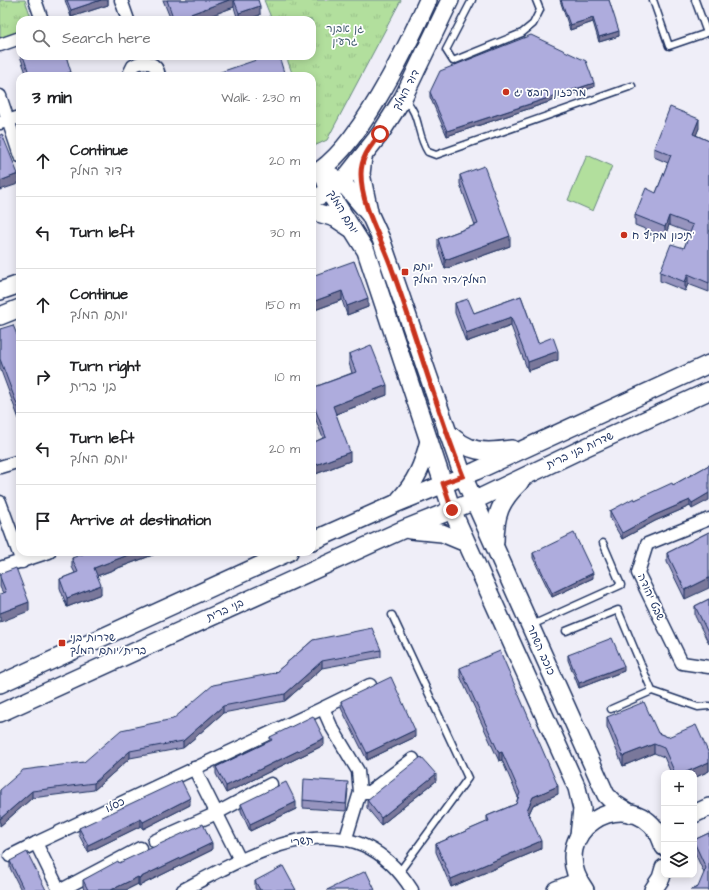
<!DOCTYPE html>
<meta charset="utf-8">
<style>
body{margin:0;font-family:"Architects Daughter","Playpen Sans Hebrew",sans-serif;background:#f6f6f6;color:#202124}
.controls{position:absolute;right:12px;bottom:12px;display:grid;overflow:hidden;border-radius:8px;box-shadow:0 2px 10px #0003}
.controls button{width:36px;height:36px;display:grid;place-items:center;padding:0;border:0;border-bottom:1px solid #e0e0e0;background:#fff;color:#202124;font:20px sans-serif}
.stop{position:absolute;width:12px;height:12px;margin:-9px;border:3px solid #c8321e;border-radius:50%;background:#fff}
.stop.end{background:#c8321e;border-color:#fff;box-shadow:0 1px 4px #0008}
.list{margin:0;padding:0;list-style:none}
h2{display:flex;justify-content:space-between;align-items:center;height:52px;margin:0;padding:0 16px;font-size:17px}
h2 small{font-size:13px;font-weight:400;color:#757577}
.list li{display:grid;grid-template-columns:26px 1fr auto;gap:12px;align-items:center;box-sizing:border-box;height:72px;padding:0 16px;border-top:1px solid #e0e0e0}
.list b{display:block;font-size:15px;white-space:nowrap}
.list p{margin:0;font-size:13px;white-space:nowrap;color:#757577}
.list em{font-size:13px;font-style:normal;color:#757577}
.icon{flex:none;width:22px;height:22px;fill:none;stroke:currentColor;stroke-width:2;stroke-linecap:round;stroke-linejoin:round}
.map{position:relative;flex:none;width:709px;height:890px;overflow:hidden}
.search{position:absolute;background:#fff;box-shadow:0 2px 10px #0003;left:16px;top:16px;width:300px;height:44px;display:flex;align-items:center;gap:10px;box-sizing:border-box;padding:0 14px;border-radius:12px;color:#757577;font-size:15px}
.panel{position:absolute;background:#fff;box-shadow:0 2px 10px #0003;left:16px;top:72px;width:300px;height:484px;border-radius:12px}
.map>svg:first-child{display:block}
.park{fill:url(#park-tufts);stroke:#66877e}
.garden{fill:#b2df9d;stroke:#66877e}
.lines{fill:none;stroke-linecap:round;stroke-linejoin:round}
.lane-casing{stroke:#1b2f5e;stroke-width:9}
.street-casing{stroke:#1b2f5e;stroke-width:15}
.secondary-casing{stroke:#1b2f5e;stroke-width:20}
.lane{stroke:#fff;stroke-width:6}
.street{stroke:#fff;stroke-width:12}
.secondary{stroke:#fff;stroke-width:17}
.wall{fill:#9694be;stroke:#1b2f5e}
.shaded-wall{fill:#7a789b;stroke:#1b2f5e}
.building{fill:#aeacdd;stroke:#1b2f5e}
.route{stroke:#c8321e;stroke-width:5}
.poi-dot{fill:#c8321e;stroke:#fff;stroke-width:1.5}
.labels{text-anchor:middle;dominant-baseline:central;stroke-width:3.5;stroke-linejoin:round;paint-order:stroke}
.park-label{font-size:11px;fill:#415b6e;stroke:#fff}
.street-label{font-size:11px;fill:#1b2f5e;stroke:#fff}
.poi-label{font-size:11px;fill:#1b2f5e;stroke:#fff;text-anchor:start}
</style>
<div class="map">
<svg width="709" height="890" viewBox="0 0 709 890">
<defs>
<pattern id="park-tufts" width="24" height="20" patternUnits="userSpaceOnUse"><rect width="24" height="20" fill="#b2df9d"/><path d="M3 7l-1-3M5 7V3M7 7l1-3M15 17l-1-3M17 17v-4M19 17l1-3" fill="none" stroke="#98c08a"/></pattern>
</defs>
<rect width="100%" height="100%" fill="#efeef8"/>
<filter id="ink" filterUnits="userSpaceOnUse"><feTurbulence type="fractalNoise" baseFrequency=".025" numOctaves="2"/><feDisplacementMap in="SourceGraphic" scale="8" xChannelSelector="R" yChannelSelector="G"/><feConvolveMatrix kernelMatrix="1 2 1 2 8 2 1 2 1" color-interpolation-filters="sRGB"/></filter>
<g filter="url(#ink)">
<g class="park">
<polygon points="0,0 25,0 32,20 20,20 20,31 0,38"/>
<polygon points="264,0 401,0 327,140 312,147 312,76 293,76 286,56 312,56 312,20 272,20"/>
</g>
<polygon class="garden" points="587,155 612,166 593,211 568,200"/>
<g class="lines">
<defs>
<g id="lane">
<polyline points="472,0 446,50 453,61 522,33 533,24 540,10 536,0"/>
<polyline points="653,0 669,46 707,33 695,0"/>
<path d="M404,99c17,15 12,35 24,53l8,3 196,-69"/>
<polyline points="392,615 468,778 400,871"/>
<polyline points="532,625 621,585 603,543"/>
<polyline points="566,631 618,610 652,691 698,707 709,706"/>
<polyline points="611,709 652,691"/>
</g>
<g id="street">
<polyline points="35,0 42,20"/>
<polyline points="121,0 128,20"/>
<polyline points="0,45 20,38"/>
<path d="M128,76l5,-10c11,-7 24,-4 26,10"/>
<polyline points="0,96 20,156"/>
<polyline points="0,123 20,117"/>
<polyline points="0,467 20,461"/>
<polyline points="0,502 22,562"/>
<polyline points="709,519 647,544 638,573 682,663 709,667"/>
<polyline points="0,568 49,552"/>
<polyline points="323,708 370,685"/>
<polyline points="194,768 240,860"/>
<polyline points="360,792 369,792 413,759"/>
<polyline points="154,841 217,813 271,784"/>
<polyline points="10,856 36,843"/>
<polyline points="59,890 36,843 323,708 331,726 358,771 360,792 346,838"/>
<polyline points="61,890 140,848"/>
<path d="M183,890c75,-40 169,-95 229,0"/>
</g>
<g id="secondary">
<polyline points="363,157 361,174 369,211"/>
<polyline points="322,170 342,182 370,215 381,239 463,476 606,795 615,804 631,814"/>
<polyline points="322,170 329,192 366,251 452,510 577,788 582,809 579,835"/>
<path d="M312,175c45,-23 95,-128 116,-175"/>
<polyline points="312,199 329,192 342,182 380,134 403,98 450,0"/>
<polyline points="312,211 335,218 350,228"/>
<polyline points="0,291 20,284"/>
<polyline points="0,316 20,308"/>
<path d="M447,432c22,21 36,21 65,17"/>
<path d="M399,500c17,-18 24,-35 30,-59"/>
<polyline points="410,530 442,533 466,543"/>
<polyline points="312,541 395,504 476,471 709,364"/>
<path d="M495,542c0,-27 5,-41 25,-60"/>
<polyline points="0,684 289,552"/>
<polyline points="0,713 402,530 467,504 584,448 709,391"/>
<polyline points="694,814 709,807"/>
<polyline points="556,890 579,881"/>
<path d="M585,890c-43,-59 42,-107 73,-57 3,5 4,10 6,14"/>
<polyline points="653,890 661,878 664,868"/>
</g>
</defs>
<use href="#lane" class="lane-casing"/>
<use href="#street" class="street-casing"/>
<use href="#secondary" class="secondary-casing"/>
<use href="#lane" class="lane"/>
<use href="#street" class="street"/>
<use href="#secondary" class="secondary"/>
</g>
<g class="wall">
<polygon points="65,0 108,0 108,5 71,17"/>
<polygon points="163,0 258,0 260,15 246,20 238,20 234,7 199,20 171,20"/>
<polygon points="560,0 609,0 619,36 599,42 593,22 570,30"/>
<polygon points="20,56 66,56 71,76 27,76"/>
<polygon points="254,56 279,56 256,60"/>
<polygon points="594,87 447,136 430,97 430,92"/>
<polygon points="699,128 696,135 709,141 709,292 688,284 685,291 660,281 660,272 684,248 690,233 669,225 665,237 635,225 635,215 656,193 668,163 654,157 654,148"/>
<polygon points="460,175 510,246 445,269 438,248 438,239 475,225 460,184"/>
<polygon points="354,261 368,307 347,315 342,300 312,311"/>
<polygon points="521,296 538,343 558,360 528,371 511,326 466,342 455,313 455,303 474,313"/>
<polygon points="0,329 20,342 19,419 0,368"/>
<polygon points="349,354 387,395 336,414 350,461 313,475 312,472 312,443 323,438 312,410 312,388 352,373 349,363"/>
<polygon points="709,465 692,509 690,506 655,521 622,539 610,518 610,511 635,500 673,485"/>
<polygon points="709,532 685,599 667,562 667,553"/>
<polygon points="158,552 158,553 97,576 101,594 67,607 60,588 60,579 75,573 72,567 72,558"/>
<polygon points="533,553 593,578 552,597 533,558"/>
<polygon points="0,574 29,611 3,593 0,587"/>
<polygon points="709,599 709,644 695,616 695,606"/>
<polygon points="313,640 381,650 381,657 322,668 285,701 223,713 183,748 130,758 94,790 32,798 0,826 0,790 84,762 275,673"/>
<polygon points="568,655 624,671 579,688 568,660"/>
<polygon points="460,668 558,794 533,805 529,814 541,849 451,887 436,852 436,844 487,822 487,816 516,804 518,797 502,760 499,761 460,676"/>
<polygon points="341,701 415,737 367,760 341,708"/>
<polygon points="607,717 658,733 709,754 709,771 694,778 694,773 671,773 664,757 654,753 623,766 607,727"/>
<polygon points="270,737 324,745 226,793 216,774 216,767 270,740"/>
<polygon points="436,781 381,825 367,808 367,800"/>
<polygon points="348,789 346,811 303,808 303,800"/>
<polygon points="241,804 296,809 250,831 241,811"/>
<polygon points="190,805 143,829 141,826 88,852 79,835 79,828"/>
<polygon points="709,833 709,890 704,873 694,851 694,840"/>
<polygon points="212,850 139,886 138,884 126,890 84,890 83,887 83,880 119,863"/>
<polygon points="10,861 46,890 21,890 10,868"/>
<polygon points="255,881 296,890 256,890 255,888"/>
</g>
<g class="shaded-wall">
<polygon points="101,0 108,0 108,5 71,17 71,10"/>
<polygon points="229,0 234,0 234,7 199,20 174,20"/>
<polygon points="260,6 260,15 246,20 239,20 239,13"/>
<polygon points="593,18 593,22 570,30 570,25"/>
<polygon points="619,31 619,36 599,42 599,37"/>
<polygon points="71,72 71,76 59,76"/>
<polygon points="594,83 594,87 447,136 447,131"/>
<polygon points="699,119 699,128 693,143 693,134"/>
<polygon points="18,174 18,184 0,190 0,181"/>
<polygon points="669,216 669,225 665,237 665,227"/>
<polygon points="510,236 510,246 445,269 445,260"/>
<polygon points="688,274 688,284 685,291 685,282"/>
<polygon points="342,291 342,300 312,311 312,302"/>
<polygon points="368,298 368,307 347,315 347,306"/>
<polygon points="511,317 511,326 466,342 466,333"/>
<polygon points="558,351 558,360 528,371 528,362"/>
<polygon points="387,385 387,395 333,415 333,406"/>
<rect x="19" y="410" width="1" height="9"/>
<polygon points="350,452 350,461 313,475 313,466"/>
<polygon points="709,493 709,500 692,509 692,503"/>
<polygon points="690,500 690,506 655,521 622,539 622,533 655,515"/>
<polygon points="136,552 158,552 158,553 94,577 94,568"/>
<polygon points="593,573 593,578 552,597 552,593"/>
<polygon points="709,578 709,588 685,599 685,590"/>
<polygon points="101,585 101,594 67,607 67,598"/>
<polygon points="29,602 29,611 0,622 0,613"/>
<polygon points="322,661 322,668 285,701 285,694"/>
<polygon points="624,666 624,671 579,688 579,683"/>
<polygon points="223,706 223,713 183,748 183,741"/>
<polygon points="415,730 415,737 367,760 367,753"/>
<polygon points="324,738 324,745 226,793 226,786"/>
<polygon points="654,744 654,753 623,766 623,756"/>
<polygon points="130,751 130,758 94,790 94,783"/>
<polygon points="502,752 502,760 499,761 499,753"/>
<polygon points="709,762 709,771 694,778 694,773 684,773"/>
<polygon points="436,774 436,781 381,825 381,818"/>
<polygon points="558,786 558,794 533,805 527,818 527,810 533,797"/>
<polygon points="32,791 32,798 0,826 0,819"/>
<polygon points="190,798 190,805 143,829 143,822"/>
<polygon points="296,802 296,809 250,831 250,824"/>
<polygon points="141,819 141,826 88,852 88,845"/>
<polygon points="541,841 541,849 451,887 451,879"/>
<polygon points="212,843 212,850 139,886 139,878"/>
<polygon points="138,877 138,884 126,890 111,890"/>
</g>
<g class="building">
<polygon points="67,0 101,0 71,10"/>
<polygon points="167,0 229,0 174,20"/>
<polygon points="234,0 258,0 260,6 239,13"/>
<polygon points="561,0 609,0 619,31 599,37 593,18 570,25"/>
<polygon points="531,35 586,61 594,83 447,131 430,92 440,71"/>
<polygon points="23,56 66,56 71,72 59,76 30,76"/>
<polygon points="258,56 279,56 285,76 209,76 259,59"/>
<polygon points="670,107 699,119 693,134 709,141 709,283 688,274 685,282 660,272 671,244 684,248 693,225 669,216 665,227 635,215 646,188 656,193 671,155 654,148"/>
<polygon points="2,134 18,174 0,181 0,135"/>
<polygon points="484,166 510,236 445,260 438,239 478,224 460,175"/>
<polygon points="354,261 368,298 347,306 342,291 312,302 312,276"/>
<polygon points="521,296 538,343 553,337 558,351 528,362 511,317 466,333 455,303 468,299 474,313"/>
<polygon points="13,325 20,342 20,410 19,410 0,359 0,329"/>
<polygon points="371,345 387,385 333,406 350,452 313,466 312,462 312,443 326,437 312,401 312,388 356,372 349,354"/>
<polygon points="709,465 709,493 692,503 690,500 655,515 622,533 610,511 634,498 635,500 672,483 673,485"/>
<polygon points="709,532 709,578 685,590 667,553"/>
<polygon points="574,533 593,573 552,593 533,553"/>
<polygon points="88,552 136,552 94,568 101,585 67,598 60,579 78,572 72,558"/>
<polygon points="16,568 29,602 0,613 0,594 6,592 0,577 0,574"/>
<polygon points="709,599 709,635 695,606"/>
<polygon points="372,628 381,650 322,661 285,694 223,706 183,741 130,751 94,783 32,791 0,819 0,790 23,770 84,762 121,730 173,719 213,685 275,673 313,640"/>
<polygon points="612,638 624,666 579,683 568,655"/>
<polygon points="500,651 558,786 533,797 527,810 541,841 451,879 436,844 489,821 487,816 516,804 520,793 502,752 499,753 460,668"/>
<polygon points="391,677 415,730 367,753 341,701"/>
<polygon points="644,702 658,733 668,737 696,725 709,754 709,762 684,773 675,773 664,748 654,744 623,756 607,717"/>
<polygon points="313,716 324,738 226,786 216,767 272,740 270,737"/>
<polygon points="421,757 436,774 381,818 367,800"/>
<polygon points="304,779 348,782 346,804 303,800"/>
<polygon points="181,780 190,798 143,822 141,819 88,845 79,828"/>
<polygon points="286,782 296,802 250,824 241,804"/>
<polygon points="203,824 212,843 139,878 138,877 111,890 88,890 83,880 118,861 119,863"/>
<polygon points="709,833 709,890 690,890 698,887 706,868 694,842 694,840"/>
<polygon points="27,852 46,890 24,890 10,861"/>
<polygon points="283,866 296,890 260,890 255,881"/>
<polygon points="366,871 375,890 327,890"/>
</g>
</g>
<g class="lines" filter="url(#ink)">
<path class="route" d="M380,134c-10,13 -19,23 -19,40 0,33 21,65 31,95 25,69 44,139 71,207l-20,7 9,27"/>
</g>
<g class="poi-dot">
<circle cx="506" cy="92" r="4"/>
<circle cx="624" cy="235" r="4"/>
<rect x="401" y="268" width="8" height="8" rx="2"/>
<rect x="58" y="639" width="8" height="8" rx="2"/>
</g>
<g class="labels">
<g class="park-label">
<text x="345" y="28">גן אבנר<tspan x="345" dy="13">גרעין</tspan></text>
</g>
<g class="street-label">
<text transform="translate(406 90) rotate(-62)">דוד המלך</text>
<text transform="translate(343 212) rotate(59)">יותם המלך</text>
<text transform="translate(580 450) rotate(-25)">שדרות בני ברית</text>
<text transform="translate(651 597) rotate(66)">שבט יהודה</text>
<text transform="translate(225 610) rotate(-24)">בני ברית</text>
<text transform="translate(541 650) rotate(66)">כוכב השחר</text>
<text transform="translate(115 805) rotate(-25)">כסלו</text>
<text transform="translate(302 841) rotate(-8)">תשרי</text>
</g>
<g class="poi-label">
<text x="514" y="92">מרכזון רובע יג</text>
<text x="632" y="235">תיכון מקיף ח'</text>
<text x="413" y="266">יותם<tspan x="413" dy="13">המלך/דוד המלך</tspan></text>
<text x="70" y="637">שדרות בני<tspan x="70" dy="13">ברית/יותם המלך</tspan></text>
</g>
</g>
</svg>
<div class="controls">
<button>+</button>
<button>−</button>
<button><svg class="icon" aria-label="layers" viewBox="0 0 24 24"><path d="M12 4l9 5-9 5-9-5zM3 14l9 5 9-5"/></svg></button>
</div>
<div class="stop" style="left:380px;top:134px"></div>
<div class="stop end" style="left:452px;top:510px"></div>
<div class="search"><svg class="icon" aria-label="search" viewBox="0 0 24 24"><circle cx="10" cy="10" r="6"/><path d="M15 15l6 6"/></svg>Search here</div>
<section class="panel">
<h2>3 min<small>Walk · 230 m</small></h2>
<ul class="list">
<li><svg class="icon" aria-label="ahead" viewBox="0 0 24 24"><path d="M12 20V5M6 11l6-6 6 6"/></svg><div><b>Continue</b><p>דוד המלך</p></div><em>20 m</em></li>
<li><svg class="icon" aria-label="left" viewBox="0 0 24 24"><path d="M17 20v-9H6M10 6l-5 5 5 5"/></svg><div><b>Turn left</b></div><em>30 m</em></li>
<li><svg class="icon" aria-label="ahead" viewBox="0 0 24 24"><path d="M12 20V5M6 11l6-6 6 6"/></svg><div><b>Continue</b><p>יותם המלך</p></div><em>150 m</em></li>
<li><svg class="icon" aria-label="right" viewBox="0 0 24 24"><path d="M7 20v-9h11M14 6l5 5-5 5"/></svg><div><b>Turn right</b><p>בני ברית</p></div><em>10 m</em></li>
<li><svg class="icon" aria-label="left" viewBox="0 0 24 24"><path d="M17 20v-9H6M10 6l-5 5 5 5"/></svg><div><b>Turn left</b><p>יותם המלך</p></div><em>20 m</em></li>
<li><svg class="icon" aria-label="arrive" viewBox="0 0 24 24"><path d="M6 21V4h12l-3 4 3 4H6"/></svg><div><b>Arrive at destination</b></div></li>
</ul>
</section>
</div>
